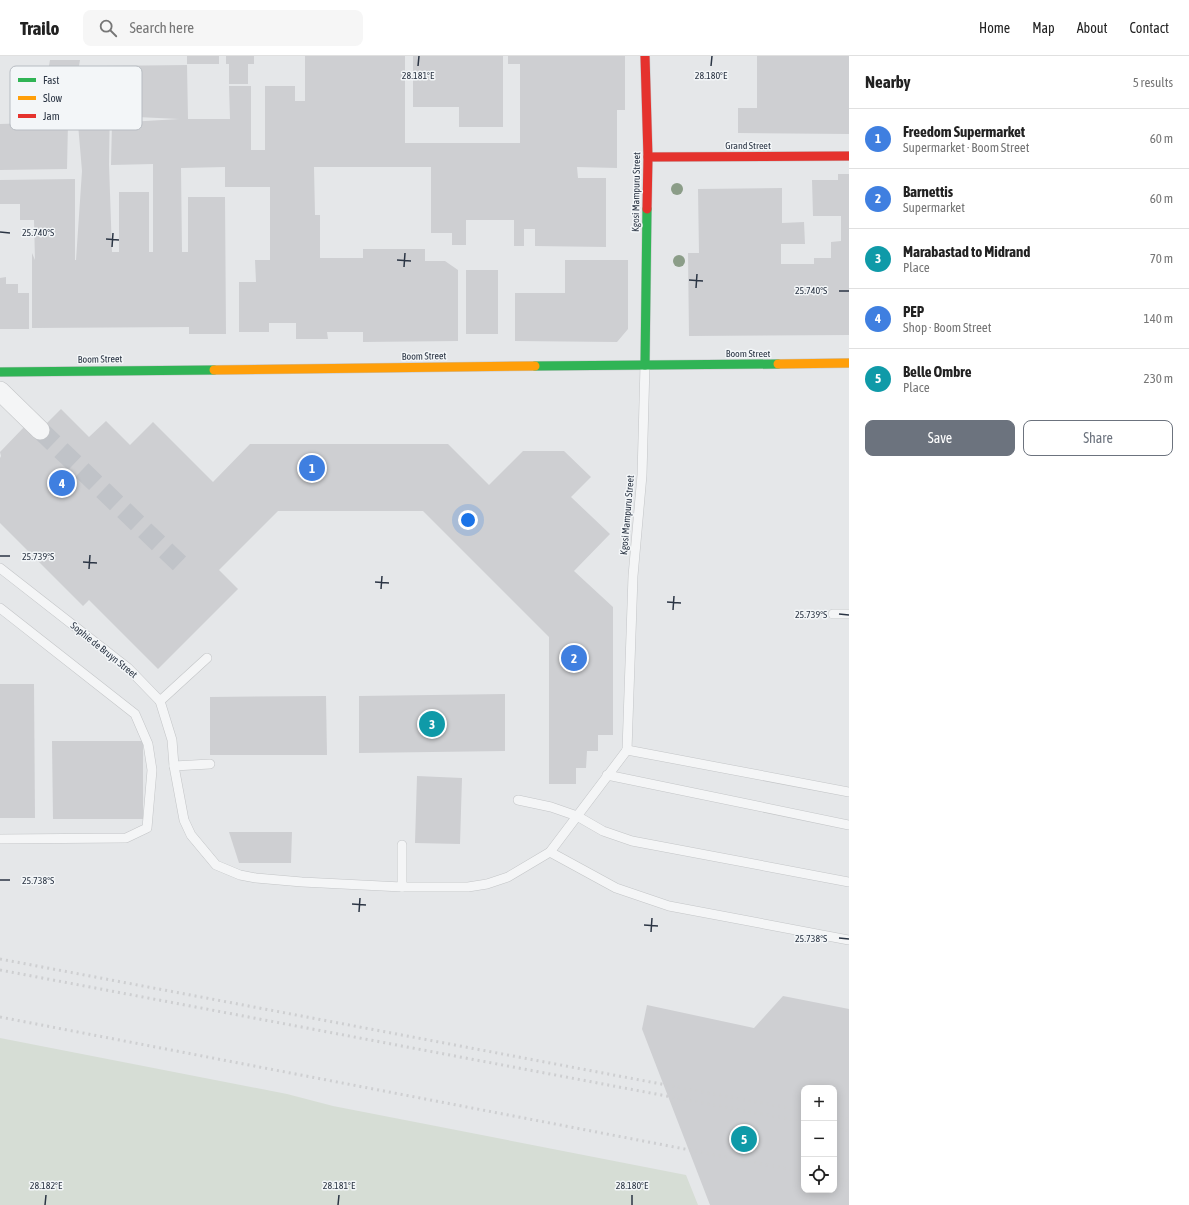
<!DOCTYPE html>
<meta charset="utf-8">
<style>
body{margin:0;font-family:"Asap Condensed",sans-serif;background:#f6f6f6;color:#222}
.controls{position:absolute;right:12px;bottom:12px;display:grid;overflow:hidden;border-radius:8px;box-shadow:0 2px 10px #0003}
.controls button{width:36px;height:36px;display:grid;place-items:center;padding:0;border:0;border-bottom:1px solid #e0e0e0;background:#fff;color:#222;font:20px sans-serif}
.you{position:absolute;left:468px;top:464px;width:14px;height:14px;margin:-10px;border:3px solid #fff;border-radius:50%;background:#1a73e8;box-shadow:0 0 0 6px #1a73e833}
.badge{display:grid;place-items:center;width:26px;height:26px;border-radius:50%;background:#6c737e;color:#fff;font-size:13px;font-weight:700}
.pin{position:absolute;translate:-50% -50%;border:2px solid #fff;box-shadow:0 1px 4px #0006}
.list{margin:0;padding:0;list-style:none}
h2{display:flex;justify-content:space-between;align-items:center;height:52px;margin:0;padding:0 16px;font-size:17px}
h2 small{font-size:13px;font-weight:400;color:#767676}
.list li{display:grid;grid-template-columns:26px 1fr auto;gap:12px;align-items:center;box-sizing:border-box;height:60px;padding:0 16px;border-top:1px solid #e0e0e0}
.list b{display:block;font-size:15px;white-space:nowrap}
.list p{margin:0;font-size:13px;white-space:nowrap;color:#767676}
.list em{font-size:13px;font-style:normal;color:#767676}
.actions{display:flex;gap:8px;padding:12px 16px}
.actions a{flex:1;padding:9px 0;border:1px solid #6c737e;border-radius:8px;text-align:center;font-size:14px;color:#6c737e}
.actions .main{background:#6c737e;color:#fff}
.icon{flex:none;width:22px;height:22px;fill:none;stroke:currentColor;stroke-width:2;stroke-linecap:round;stroke-linejoin:round}
.map{position:relative;flex:none;width:849px;height:1149px;overflow:hidden}
header{display:flex;align-items:center;gap:24px;box-sizing:border-box;height:56px;padding:0 20px;background:#fff;border-bottom:1px solid #e0e0e0}
header strong{font-size:19px}
nav{display:flex;gap:22px;margin-inline-start:auto;font-size:14px}
.search{width:280px;height:36px;background:#f6f6f6;display:flex;align-items:center;gap:10px;box-sizing:border-box;padding:0 14px;border-radius:8px;color:#767676;font-size:15px}
main{display:flex}
aside{flex:1;background:#fff}
.map>svg:first-child{display:block}
.green{fill:#d6ddd5}
.building{fill:#cecfd2;fill-rule:evenodd}
.lines{fill:none;stroke-linecap:round;stroke-linejoin:round}
.street-tunnel{stroke:#c0c3c8;stroke-width:19;stroke-dasharray:19 10;stroke-linecap:butt}
.lane-casing{stroke:#c3c5c7;stroke-width:10}
.street-casing{stroke:#c3c5c7;stroke-width:20}
.fast-casing{stroke:#c3c5c7;stroke-width:10}
.slow-casing{stroke:#c3c5c7;stroke-width:10}
.jam-casing{stroke:#c3c5c7;stroke-width:10}
.lane{stroke:#f4f5f6;stroke-width:9}
.street{stroke:#f4f5f6;stroke-width:19}
.fast{stroke:#30b455;stroke-width:9}
.slow{stroke:#ff9f0a;stroke-width:9}
.jam{stroke:#e5322d;stroke-width:9}
.rail{stroke:#cecfd1;stroke-width:3;stroke-dasharray:2 4;stroke-linecap:butt}
.tree{fill:#8b9d88}
.ticks{fill:none;stroke:#2b3544;stroke-width:1.5}
.labels{text-anchor:middle;dominant-baseline:central;stroke-width:3;stroke-linejoin:round;paint-order:stroke}
.street-label{font-size:10px;fill:#2b3544;stroke:#f3f6f8}
.key{fill:#f3f6f8;stroke:#b7bcc2;stroke-width:1}
.key-label{font-size:11px;fill:#2b3544}
.ticks-label{font-size:10px;text-anchor:middle;fill:#2b3544;stroke:#f3f6f8;stroke-width:3;stroke-linejoin:round;paint-order:stroke}
</style>
<header>
<strong>Trailo</strong>
<div class="search"><svg class="icon" aria-label="search" viewBox="0 0 24 24"><circle cx="10" cy="10" r="6"/><path d="M15 15l6 6"/></svg>Search here</div>
<nav><a>Home</a><a>Map</a><a>About</a><a>Contact</a></nav>
</header>
<main>
<div class="map">
<svg width="849" height="1149" viewBox="0 0 849 1149">
<rect width="100%" height="100%" fill="#e5e7e9"/>
<polygon class="green" points="0,982 287,1038 333,1050 686,1119 698,1149 0,1149"/>
<g class="building">
<rect x="187" y="0" width="32" height="8"/>
<polygon points="226,0 254,0 254,8 248,8 248,28 229,28 229,8 226,8"/>
<polygon points="305,0 405,0 405,87 520,87 520,8 508,8 508,0 625,0 625,54 617,54 617,112 577,111 578,122 606,122 606,191 535,190 535,173 524,173 524,190 514,190 514,164 466,164 466,189 452,189 452,177 431,177 431,111 314,111 315,159 320,159 320,202 363,202 363,193 425,193 425,205 445,205 458,214 458,285 363,286 363,276 327,276 328,283 296,283 296,267 269,267 269,276 239,276 239,226 256,226 255,204 270,204 270,131 225,131 225,111 181,112 182,196 188,196 188,141 225,141 226,278 189,278 189,271 32,272 32,197 35,204 34,164 20,164 20,148 0,148 0,124 75,123 75,204 76,204 82,115 78,68 81,42 100,38 110,44 109,108 112,196 119,196 119,136 149,136 149,196 153,196 153,108 111,109 112,67 179,63 116,60 115,40 104,33 98,10 187,9 188,63 230,63 229,30 251,30 251,94 265,94 265,30 295,30 295,45 305,45"/>
<polygon points="413,0 503,0 503,71 459,71 459,51 413,51"/>
<polygon points="757,0 849,0 849,78 738,77 738,52 757,52"/>
<polygon points="50,4 80,4 74,38 72,65 40,62"/>
<polygon points="68,66 67,113 0,114 0,68"/>
<polygon points="838,118 849,118 849,279 689,280 688,197 699,197 698,133 782,132 782,167 804,166 805,188 781,188 781,208 814,208 814,202 831,202 831,186 841,185 841,160 813,160 812,124 838,124"/>
<polygon points="565,204 628,204 628,273 617,286 515,285 515,237 565,237"/>
<rect x="466" y="214" width="32" height="64"/>
<polygon points="6,221 6,228 18,228 18,237 29,237 29,273 0,273 0,222"/>
<polygon points="61,353 89,381 106,365 130,389 153,366 213,426 250,388 448,388 489,429 523,395 564,395 591,421 571,441 610,478 574,515 613,551 613,679 598,679 598,695 587,695 586,712 576,712 576,728 549,728 549,581 423,455 278,455 219,514 238,533 158,613 89,544 83,550 0,467 0,402 1,400 0,396 26,369 39,375"/>
<polygon points="0,628 34,628 35,762 0,762"/>
<polygon points="505,638 505,695 359,697 359,640"/>
<polygon points="326,640 327,699 210,699 210,641"/>
<polygon points="52,685 143,685 143,763 53,763"/>
<polygon points="417,720 462,722 460,788 415,787"/>
<polygon points="229,776 292,776 291,807 239,807"/>
<path d="M783,940l66,13v196h-139l-68,-176 5,-24 107,23zM804,1032h30v102h-30z"/>
</g>
<g class="lines">
<polyline class="street-tunnel" points="40,374 180,508"/>
<defs>
<g id="lane">
<polyline points="0,512 128,612 160,645 172,684 174,710 184,764 191,779 216,809 240,819 256,822 302,826 402,831 468,831 487,828 508,821 550,796 627,694"/>
<polyline points="0,552 135,658 148,688 152,714 147,772 126,782 0,783"/>
<polyline points="833,558 849,558"/>
<polyline points="160,645 207,602"/>
<polyline points="627,694 633,520 642,419 645,309"/>
<polyline points="627,694 849,736"/>
<polyline points="174,710 210,708"/>
<polyline points="607,719 849,769"/>
<polyline points="518,744 551,751 577,760 603,775 632,785 849,826"/>
<polyline points="550,796 616,832 669,850 849,884"/>
<polyline points="402,831 402,789"/>
</g>
<polyline id="street" points="0,335 40,374"/>
<g id="fast">
<polyline points="645,309 647,153"/>
<polyline points="535,310 778,308"/>
<polyline points="0,316 214,314"/>
</g>
<g id="slow">
<polyline points="778,308 849,307"/>
<polyline points="214,314 535,310"/>
</g>
<g id="jam">
<polyline points="645,0 648,101 647,153"/>
<polyline points="648,101 849,100"/>
</g>
</defs>
<use href="#lane" class="lane-casing"/>
<use href="#street" class="street-casing"/>
<use href="#fast" class="fast-casing"/>
<use href="#slow" class="slow-casing"/>
<use href="#jam" class="jam-casing"/>
<use href="#lane" class="lane"/>
<use href="#street" class="street"/>
<use href="#fast" class="fast"/>
<use href="#slow" class="slow"/>
<use href="#jam" class="jam"/>
<g class="rail">
<polyline points="0,903 804,1055"/>
<polyline points="0,914 804,1066"/>
<polyline points="0,961 804,1116"/>
<polyline points="834,1060 849,1063"/>
<polyline points="834,1072 849,1075"/>
<polyline points="834,1122 849,1125"/>
</g>
</g>
<g class="tree">
<circle cx="677" cy="133" r="6"/>
<circle cx="679" cy="205" r="6"/>
</g>
<path class="ticks" d="M418,10l1,-10M711,10l1,-10M0,176l10,1M106,183l13,1M112,191l1,-14M397,204l14,1M404,211l1,-14M689,224l14,1M696,232l1,-14M839,235h10M0,500h10M83,506l14,1M89,513l1,-14M375,526l14,1M381,533l1,-13M667,546l14,1M673,554l1,-14M839,558l10,1M0,824h10M352,848l14,1M359,856l1,-14M644,869l14,1M651,876l1,-14M839,882l10,1M45,1149l1,-10M338,1149l1,-10M632,1149v-10"/>
<g class="labels">
<g class="street-label">
<text x="748" y="89">Grand Street</text>
<text transform="translate(636 136) rotate(-89)">Kgosi Mampuru Street</text>
<text x="748" y="297">Boom Street</text>
<text transform="translate(424 300) rotate(-1)">Boom Street</text>
<text transform="translate(100 303) rotate(-1)">Boom Street</text>
<text transform="translate(627 459) rotate(-85)">Kgosi Mampuru Street</text>
<text transform="translate(104 594) rotate(39)">Sophie de Bruyn Street</text>
</g>
</g>
<rect x="10" y="10" width="132" height="64" rx="6" class="key"/>
<rect x="18" y="22" width="18" height="4" fill="#30b455"/>
<rect x="18" y="40" width="18" height="4" fill="#ff9f0a"/>
<rect x="18" y="58" width="18" height="4" fill="#e5322d"/>
<g class="key-label">
<text x="43" y="28">Fast</text>
<text x="43" y="46">Slow</text>
<text x="43" y="64">Jam</text>
</g>
<g class="ticks-label">
<text x="418" y="23">28.181°E</text>
<text x="711" y="23">28.180°E</text>
<text x="38" y="180">25.740°S</text>
<text x="811" y="238">25.740°S</text>
<text x="38" y="504">25.739°S</text>
<text x="811" y="562">25.739°S</text>
<text x="38" y="828">25.738°S</text>
<text x="811" y="886">25.738°S</text>
<text x="46" y="1133">28.182°E</text>
<text x="339" y="1133">28.181°E</text>
<text x="632" y="1133">28.180°E</text>
</g>
</svg>
<div class="controls">
<button>+</button>
<button>−</button>
<button><svg class="icon" aria-label="locate" viewBox="0 0 24 24"><circle cx="12" cy="12" r="6"/><path d="M12 2v4M12 18v4M2 12h4M18 12h4"/></svg></button>
</div>
<div class="you"></div>
<div class="pin badge" style="left:312px;top:412px;background:#3f7fe0">1</div>
<div class="pin badge" style="left:574px;top:602px;background:#3f7fe0">2</div>
<div class="pin badge" style="left:432px;top:668px;background:#0f9aa8">3</div>
<div class="pin badge" style="left:62px;top:427px;background:#3f7fe0">4</div>
<div class="pin badge" style="left:744px;top:1083px;background:#0f9aa8">5</div>
</div>
<aside>
<h2>Nearby<small>5 results</small></h2>
<ul class="list">
<li><span class="badge" style="background:#3f7fe0">1</span><div><b>Freedom Supermarket</b><p>Supermarket · Boom Street</p></div><em>60 m</em></li>
<li><span class="badge" style="background:#3f7fe0">2</span><div><b>Barnettis</b><p>Supermarket</p></div><em>60 m</em></li>
<li><span class="badge" style="background:#0f9aa8">3</span><div><b>Marabastad to Midrand</b><p>Place</p></div><em>70 m</em></li>
<li><span class="badge" style="background:#3f7fe0">4</span><div><b>PEP</b><p>Shop · Boom Street</p></div><em>140 m</em></li>
<li><span class="badge" style="background:#0f9aa8">5</span><div><b>Belle Ombre</b><p>Place</p></div><em>230 m</em></li>
</ul>
<div class="actions"><a class="main">Save</a><a>Share</a></div>
</aside>
</main>
